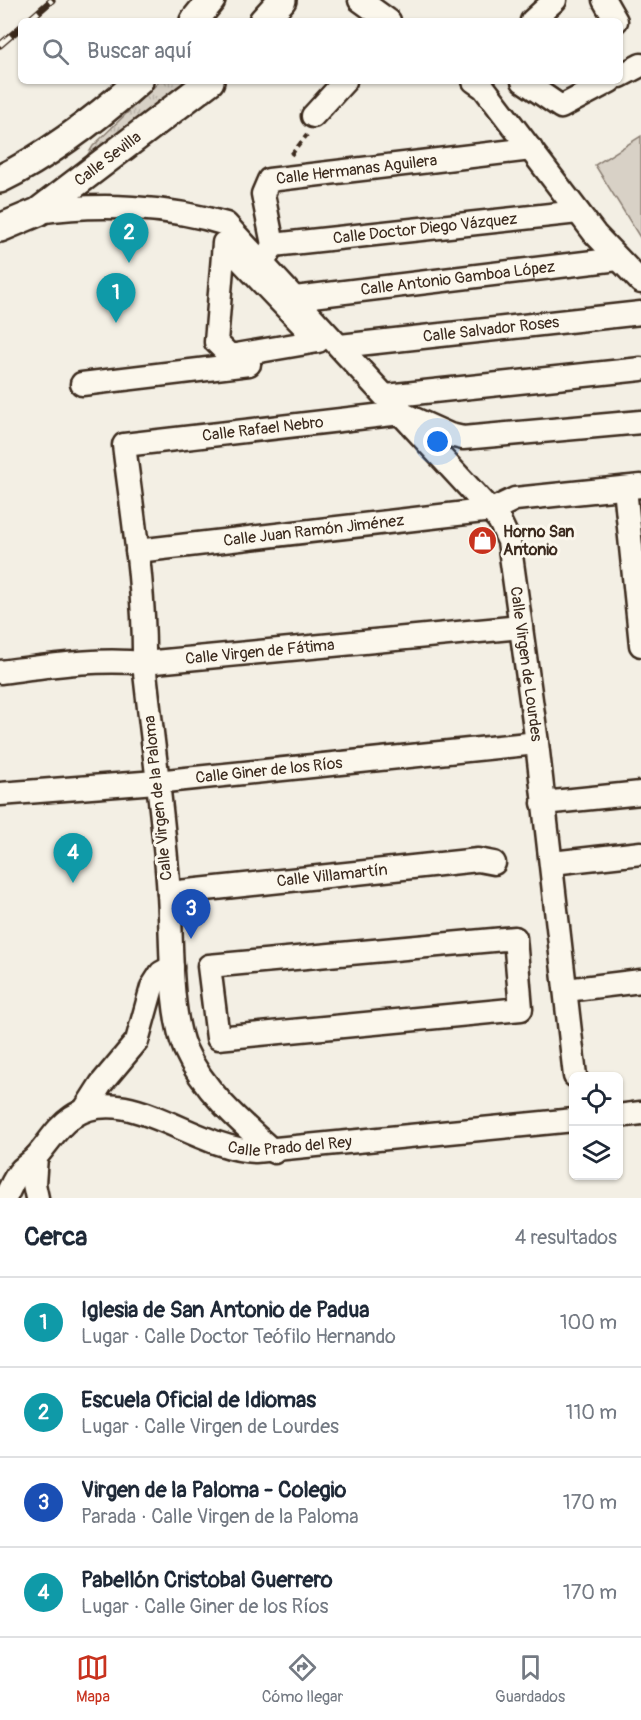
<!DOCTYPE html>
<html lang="es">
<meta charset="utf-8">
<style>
body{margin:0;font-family:Pangolin,sans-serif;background:#f6f6f7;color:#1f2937}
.controls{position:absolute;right:18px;bottom:18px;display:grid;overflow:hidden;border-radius:9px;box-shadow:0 2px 4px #0004}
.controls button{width:54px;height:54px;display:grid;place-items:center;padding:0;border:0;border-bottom:2px solid #e0e1e3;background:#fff;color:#1f2937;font:30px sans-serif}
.you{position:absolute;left:438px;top:442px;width:21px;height:21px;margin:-15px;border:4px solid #fff;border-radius:50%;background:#1a73e8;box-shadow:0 0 0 9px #1a73e833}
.badge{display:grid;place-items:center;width:39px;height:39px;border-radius:50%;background:#c8321e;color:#fff;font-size:20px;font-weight:700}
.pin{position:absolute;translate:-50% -50px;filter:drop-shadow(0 2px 3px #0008)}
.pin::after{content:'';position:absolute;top:32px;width:21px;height:18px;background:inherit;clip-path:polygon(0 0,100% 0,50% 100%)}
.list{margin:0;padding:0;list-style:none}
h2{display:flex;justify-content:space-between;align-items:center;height:78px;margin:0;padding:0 24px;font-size:26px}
h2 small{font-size:20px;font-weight:400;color:#747a83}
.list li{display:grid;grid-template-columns:39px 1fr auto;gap:18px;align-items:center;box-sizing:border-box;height:90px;padding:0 24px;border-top:2px solid #e0e1e3}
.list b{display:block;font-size:22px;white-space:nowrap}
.list p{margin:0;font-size:20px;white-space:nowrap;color:#747a83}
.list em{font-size:20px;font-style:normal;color:#747a83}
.icon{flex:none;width:33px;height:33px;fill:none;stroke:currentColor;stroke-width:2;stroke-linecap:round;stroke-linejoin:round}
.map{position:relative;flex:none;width:641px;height:1198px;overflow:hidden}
.search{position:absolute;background:#fff;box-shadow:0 2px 4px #0004;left:18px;right:18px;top:18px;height:66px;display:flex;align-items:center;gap:15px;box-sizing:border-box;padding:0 21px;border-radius:9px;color:#747a83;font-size:22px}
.sheet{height:438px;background:#fff}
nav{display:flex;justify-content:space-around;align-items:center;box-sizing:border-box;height:84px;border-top:2px solid #e0e1e3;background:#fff;font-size:16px;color:#747a83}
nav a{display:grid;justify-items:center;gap:3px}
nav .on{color:#c8321e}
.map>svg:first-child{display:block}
.grass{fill:url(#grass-tufts);stroke:#8a7e72;stroke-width:1.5}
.park{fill:#d8d1c6;stroke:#8a7e72;stroke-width:1.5}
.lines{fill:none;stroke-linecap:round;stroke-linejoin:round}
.minor-casing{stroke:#3b2a1e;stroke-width:27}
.major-casing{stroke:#3b2a1e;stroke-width:32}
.path{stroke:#3b2a1e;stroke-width:4;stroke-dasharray:6 4.5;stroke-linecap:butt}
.minor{stroke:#fbf7ec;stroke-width:22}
.major{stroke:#fbf7ec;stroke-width:27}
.rail-casing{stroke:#3b2a1e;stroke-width:7}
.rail{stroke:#fbf7ec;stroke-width:4.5;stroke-dasharray:14;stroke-linecap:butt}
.labels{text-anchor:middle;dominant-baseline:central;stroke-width:6;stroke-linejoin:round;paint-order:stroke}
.street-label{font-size:16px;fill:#3b2a1e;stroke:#fbf7ec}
.poi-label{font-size:16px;font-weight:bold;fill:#3b2a1e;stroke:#fbf7ec;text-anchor:start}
</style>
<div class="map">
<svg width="641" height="1198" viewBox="0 0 641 1198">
<defs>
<pattern id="grass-tufts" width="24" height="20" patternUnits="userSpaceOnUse" patternTransform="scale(1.5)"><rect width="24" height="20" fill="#d8d1c6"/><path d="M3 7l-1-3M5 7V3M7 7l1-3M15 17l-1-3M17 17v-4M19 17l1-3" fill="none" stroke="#bab4aa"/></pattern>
</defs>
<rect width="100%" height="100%" fill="#f3efe4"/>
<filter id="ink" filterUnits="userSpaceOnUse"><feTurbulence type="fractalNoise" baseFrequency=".0167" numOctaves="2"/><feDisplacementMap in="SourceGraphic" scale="12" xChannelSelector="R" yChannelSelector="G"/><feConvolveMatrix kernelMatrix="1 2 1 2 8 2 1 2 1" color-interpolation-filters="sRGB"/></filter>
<g filter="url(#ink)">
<polygon class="grass" points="160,81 188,81 92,159 87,156 93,146"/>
<polygon class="park" points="641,136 641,239 595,165"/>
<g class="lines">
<defs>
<g id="minor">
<polyline points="360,0 389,21"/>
<polyline points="604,0 616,21"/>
<polyline points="532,21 555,0"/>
<polyline points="620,76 641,65"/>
<polyline points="474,81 484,88 595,234 641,282"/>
<polyline points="523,81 561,107 610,81"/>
<polyline points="313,116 345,81"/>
<path id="s1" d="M38,212c60,-9 130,-6 188,12l273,296 10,21 28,202 38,333"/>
<polygon points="224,243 230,249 318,341 230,356 216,342"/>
<path id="s2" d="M273,245l305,-33"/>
<path id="s3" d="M263,263l10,-18 -10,-51 6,-14 262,-31"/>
<path id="s4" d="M295,298l323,-39"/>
<path id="s5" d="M340,346l301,-33"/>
<polyline points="82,384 249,364"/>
<polyline points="386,396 641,369"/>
<polyline points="625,488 641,645"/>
<path id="s6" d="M137,551l355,-41 23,-11 126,-13"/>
<path id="s7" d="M0,672c48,-6 96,-14 144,-9l377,-36"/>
<path id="s8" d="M0,794l156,-12 381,-39"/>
<polyline points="543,803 641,793"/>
<polyline points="552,863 641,853"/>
<path id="s9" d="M169,893l309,-33 16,3"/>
<polygon points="515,938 521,1009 218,1038 209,966"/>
<polyline points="566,990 641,981"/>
<polyline points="85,1109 101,1084 137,1041 152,987 161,973 172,967"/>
<polyline points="618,1116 641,1113"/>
<path id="s10" d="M274,1152c-34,-30 -71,-62 -89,-103 -16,-37 -13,-112 -16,-154 -5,-77 -17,-155 -25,-232 1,-73 -11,-145 -20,-218l277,-32 49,22 13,3 178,-16"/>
<polyline points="36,1157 34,1184 37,1198"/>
<path id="s11" d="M5,1198c5,-9 9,-21 16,-28 4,-4 10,-8 14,-12 13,-14 21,-30 37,-41 53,-37 122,32 183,34l319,-31"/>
</g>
<g id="major">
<polyline points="194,21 211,0"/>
<polyline points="263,21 282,0"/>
<path d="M0,179c51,-25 96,-60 139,-98"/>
<path id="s12" d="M0,228l38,-16 172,-131"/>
</g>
</defs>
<use href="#minor" class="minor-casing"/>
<use href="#major" class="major-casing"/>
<polyline class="path" points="291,155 307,135"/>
<use href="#minor" class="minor"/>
<use href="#major" class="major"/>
<defs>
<g id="rail">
<polyline points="28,21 52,0"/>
<polyline points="0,45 21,27"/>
</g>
</defs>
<use href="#rail" class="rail-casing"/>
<use href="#rail" class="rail"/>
</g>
</g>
<defs>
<symbol id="shop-disc" viewBox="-11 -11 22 22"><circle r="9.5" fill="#c8321e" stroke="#fbf7ec"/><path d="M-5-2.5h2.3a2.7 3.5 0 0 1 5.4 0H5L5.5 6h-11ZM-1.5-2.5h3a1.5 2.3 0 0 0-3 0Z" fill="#fff"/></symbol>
</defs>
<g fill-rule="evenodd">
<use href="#shop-disc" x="466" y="524" width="33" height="33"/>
</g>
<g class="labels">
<g class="street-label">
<text stroke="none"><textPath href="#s12" startOffset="129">Calle Sevilla</textPath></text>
<text stroke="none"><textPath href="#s3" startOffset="176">Calle Hermanas Aguilera</textPath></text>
<text stroke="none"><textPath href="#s2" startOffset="153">Calle Doctor Diego Vázquez</textPath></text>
<text stroke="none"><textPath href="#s4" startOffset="164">Calle Antonio Gamboa López</textPath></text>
<text stroke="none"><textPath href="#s5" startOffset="152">Calle Salvador Roses</textPath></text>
<text stroke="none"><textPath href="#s10" startOffset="885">Calle Rafael Nebro</textPath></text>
<text stroke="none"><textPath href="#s6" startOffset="178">Calle Juan Ramón Jiménez</textPath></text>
<text stroke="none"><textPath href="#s7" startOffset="261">Calle Virgen de Fátima</textPath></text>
<text stroke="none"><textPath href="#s1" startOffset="740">Calle Virgen de Lourdes</textPath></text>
<text stroke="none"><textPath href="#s8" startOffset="270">Calle Giner de los Ríos</textPath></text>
<text transform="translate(158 798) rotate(-96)">Calle Virgen de la Paloma</text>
<text stroke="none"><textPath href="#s9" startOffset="164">Calle Villamartín</textPath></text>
<text stroke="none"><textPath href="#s11" startOffset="334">Calle Prado del Rey</textPath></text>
</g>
<g class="poi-label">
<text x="503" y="532">Horno San<tspan x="503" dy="18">Antonio</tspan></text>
</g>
</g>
</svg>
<div class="controls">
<button><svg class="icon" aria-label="locate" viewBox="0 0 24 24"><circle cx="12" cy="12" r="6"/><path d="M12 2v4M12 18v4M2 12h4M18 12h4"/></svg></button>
<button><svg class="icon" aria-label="layers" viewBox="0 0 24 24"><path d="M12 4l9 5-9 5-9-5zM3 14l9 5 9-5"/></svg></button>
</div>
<div class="you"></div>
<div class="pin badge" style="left:116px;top:323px;background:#0f9aa8">1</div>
<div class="pin badge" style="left:129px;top:263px;background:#0f9aa8">2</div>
<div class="pin badge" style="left:191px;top:939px;background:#1a4fb4">3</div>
<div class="pin badge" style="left:73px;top:883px;background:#0f9aa8">4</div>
<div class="search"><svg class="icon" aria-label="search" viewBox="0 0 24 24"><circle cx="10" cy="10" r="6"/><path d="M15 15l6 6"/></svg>Buscar aquí</div>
</div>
<section class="sheet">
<h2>Cerca<small>4 resultados</small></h2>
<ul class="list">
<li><span class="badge" style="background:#0f9aa8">1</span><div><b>Iglesia de San Antonio de Padua</b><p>Lugar · Calle Doctor Teófilo Hernando</p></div><em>100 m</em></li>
<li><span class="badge" style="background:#0f9aa8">2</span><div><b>Escuela Oficial de Idiomas</b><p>Lugar · Calle Virgen de Lourdes</p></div><em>110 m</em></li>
<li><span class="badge" style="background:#1a4fb4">3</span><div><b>Virgen de la Paloma - Colegio</b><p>Parada · Calle Virgen de la Paloma</p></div><em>170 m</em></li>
<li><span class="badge" style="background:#0f9aa8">4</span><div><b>Pabellón Cristobal Guerrero</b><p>Lugar · Calle Giner de los Ríos</p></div><em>170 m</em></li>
</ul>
</section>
<nav>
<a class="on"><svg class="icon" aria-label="map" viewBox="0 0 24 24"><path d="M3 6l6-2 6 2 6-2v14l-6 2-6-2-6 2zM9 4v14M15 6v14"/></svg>Mapa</a>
<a><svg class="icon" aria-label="directions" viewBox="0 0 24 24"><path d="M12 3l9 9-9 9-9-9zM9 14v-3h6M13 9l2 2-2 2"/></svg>Cómo llegar</a>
<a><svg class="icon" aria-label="saved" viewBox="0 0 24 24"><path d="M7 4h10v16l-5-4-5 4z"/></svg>Guardados</a>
</nav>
